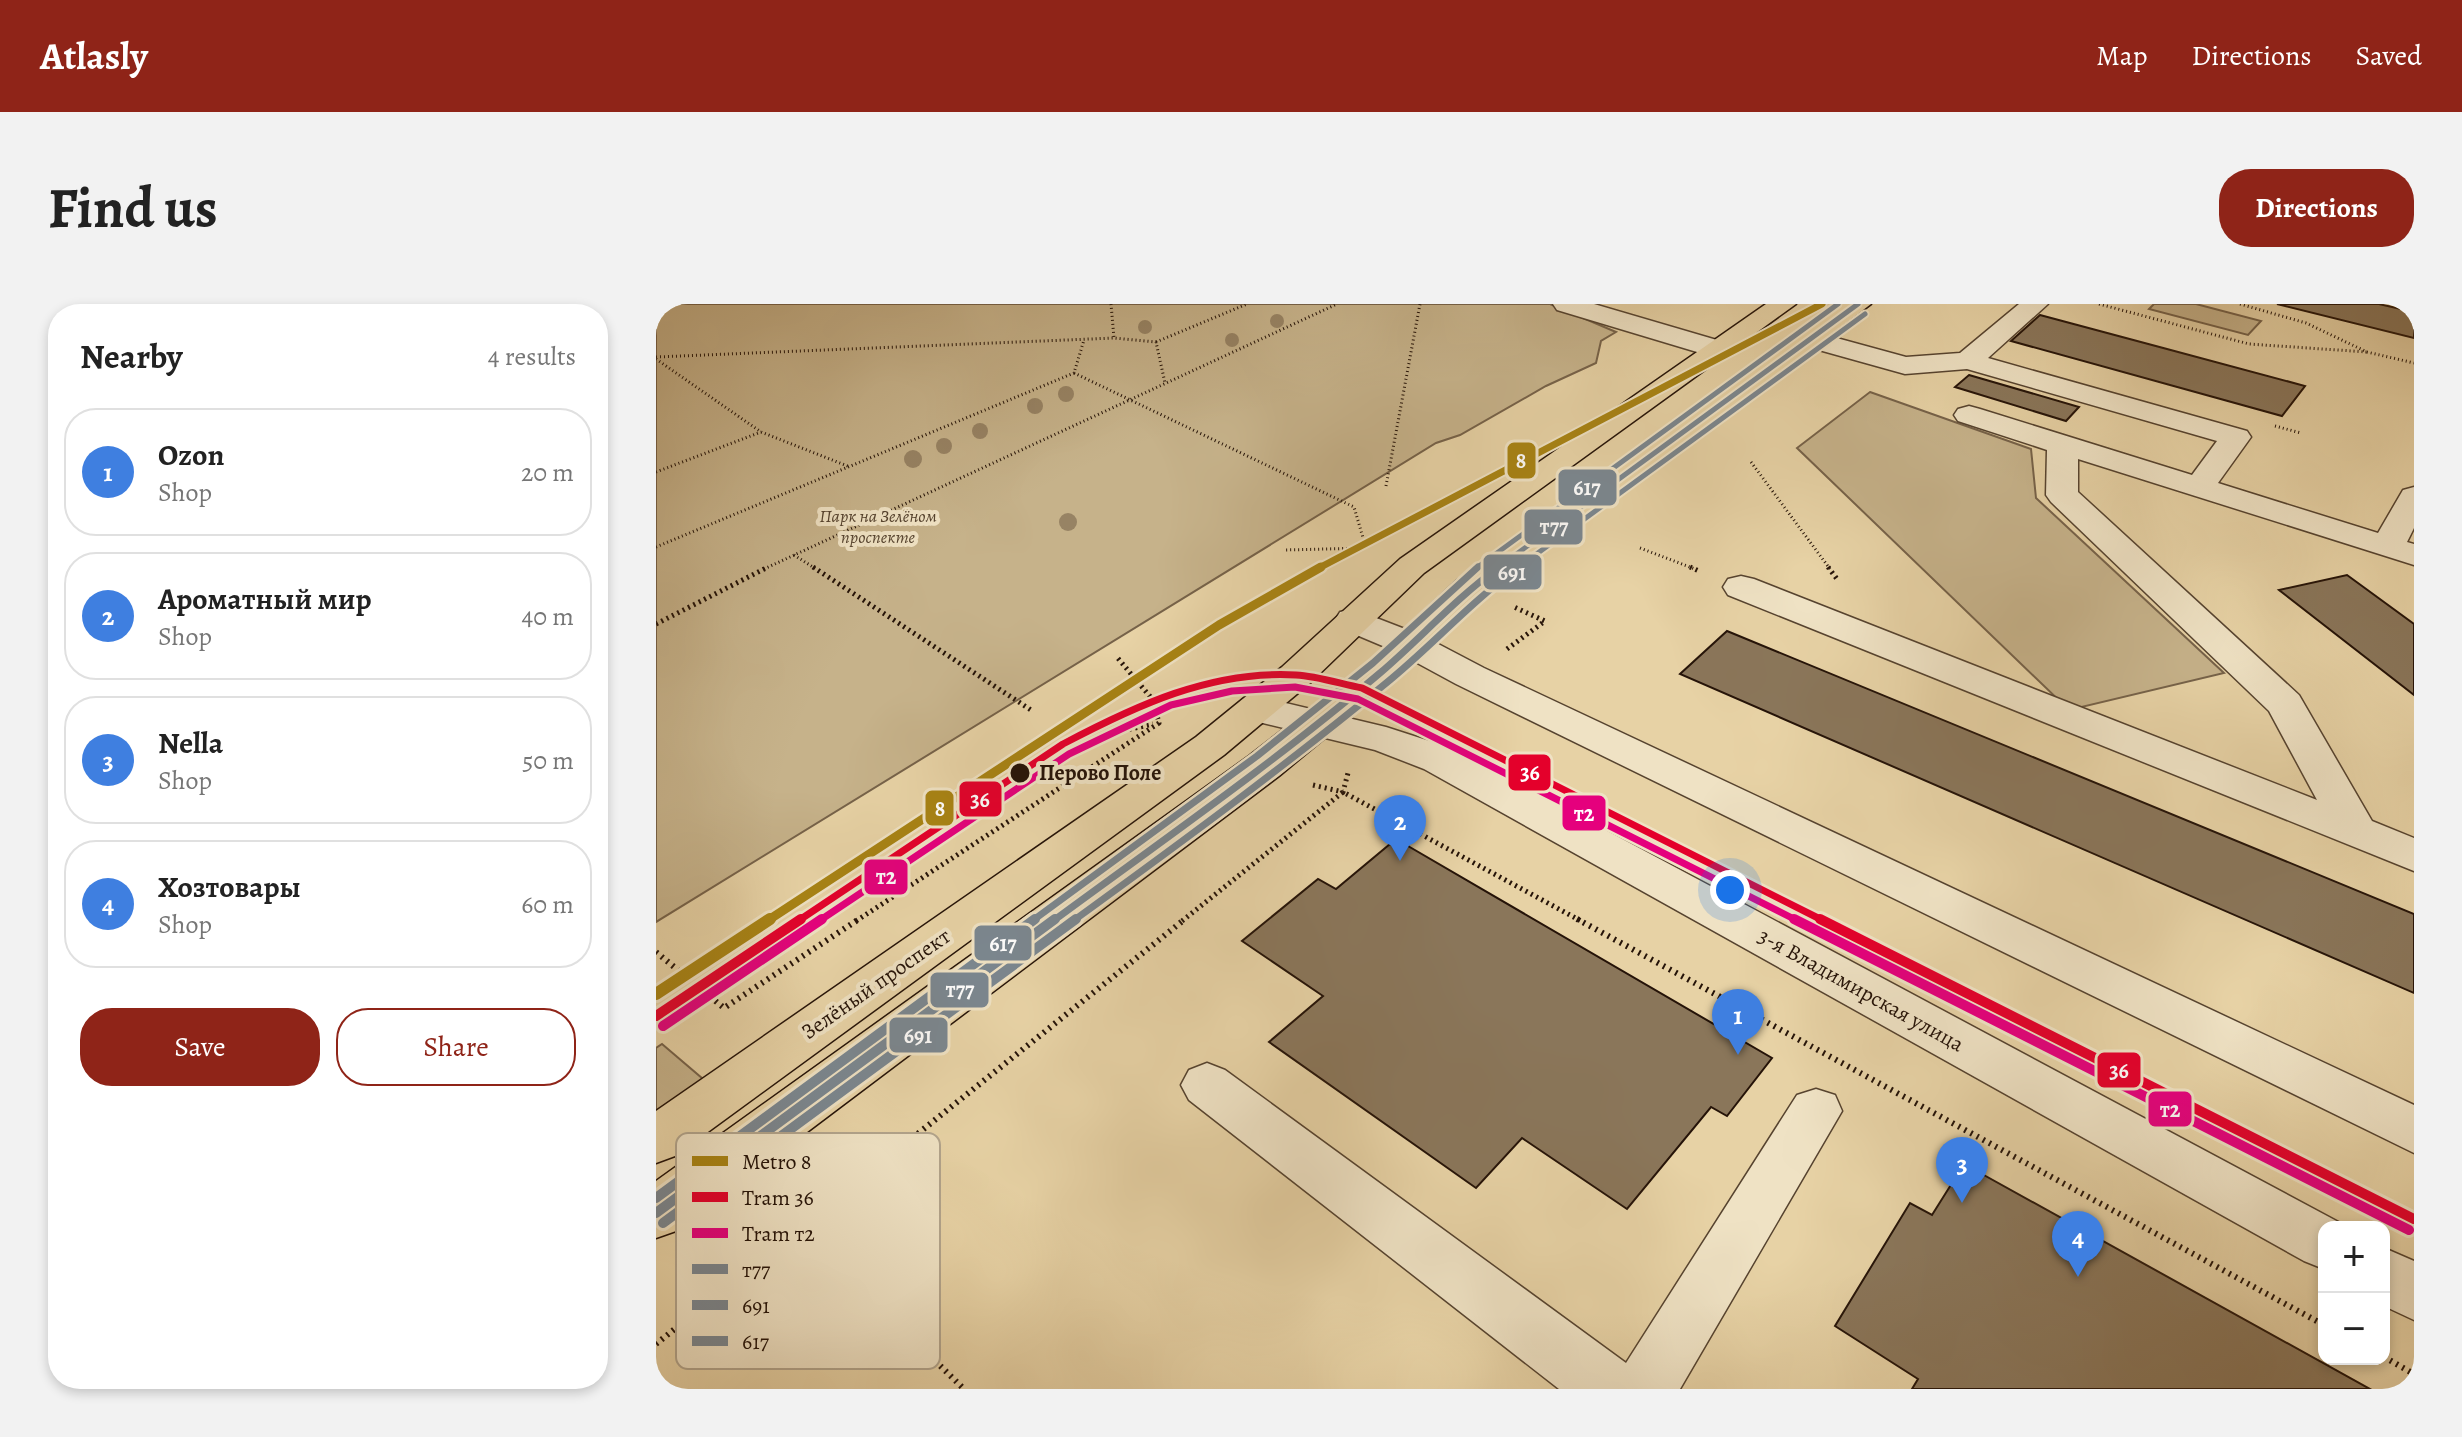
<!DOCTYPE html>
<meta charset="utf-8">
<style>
body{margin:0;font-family:Alegreya,serif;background:#f2f2f2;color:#222}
.controls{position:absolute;right:24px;bottom:24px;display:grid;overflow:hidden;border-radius:16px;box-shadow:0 4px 12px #0003}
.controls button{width:72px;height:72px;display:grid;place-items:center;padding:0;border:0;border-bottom:2px solid #e0e0e0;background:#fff;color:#222;font:40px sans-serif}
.you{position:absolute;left:1074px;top:586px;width:28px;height:28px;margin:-20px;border:6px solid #fff;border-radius:50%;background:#1a73e8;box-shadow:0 0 0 12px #1a73e833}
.badge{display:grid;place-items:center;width:52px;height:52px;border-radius:50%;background:#8f2418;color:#fff;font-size:26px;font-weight:700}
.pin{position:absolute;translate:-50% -66px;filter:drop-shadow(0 2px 4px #0008)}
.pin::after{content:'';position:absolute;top:42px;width:28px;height:24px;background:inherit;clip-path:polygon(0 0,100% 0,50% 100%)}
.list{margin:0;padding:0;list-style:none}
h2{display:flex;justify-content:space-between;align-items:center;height:104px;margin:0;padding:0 32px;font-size:34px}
h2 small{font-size:26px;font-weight:400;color:#767676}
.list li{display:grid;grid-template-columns:52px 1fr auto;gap:24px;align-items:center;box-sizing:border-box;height:128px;margin:0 16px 16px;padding:0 16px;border:2px solid #e0e0e0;border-radius:32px}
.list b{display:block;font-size:30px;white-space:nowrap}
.list p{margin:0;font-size:26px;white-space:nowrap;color:#767676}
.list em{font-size:26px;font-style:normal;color:#767676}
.actions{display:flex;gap:16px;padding:24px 32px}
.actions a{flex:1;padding:18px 0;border:2px solid #8f2418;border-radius:32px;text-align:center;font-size:28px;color:#8f2418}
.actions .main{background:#8f2418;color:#fff}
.map{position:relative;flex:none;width:1758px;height:1085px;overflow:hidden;border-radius:32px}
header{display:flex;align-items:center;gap:48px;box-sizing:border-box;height:112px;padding:0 40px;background:#8f2418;color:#fff}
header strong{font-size:38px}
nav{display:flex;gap:44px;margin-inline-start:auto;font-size:28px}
.intro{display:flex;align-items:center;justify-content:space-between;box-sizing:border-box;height:192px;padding:0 48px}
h1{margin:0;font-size:56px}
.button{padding:20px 36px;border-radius:32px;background:#8f2418;color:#fff;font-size:28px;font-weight:700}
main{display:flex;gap:48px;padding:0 48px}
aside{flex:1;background:#fff;border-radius:32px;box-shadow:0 4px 12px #0003}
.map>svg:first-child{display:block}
.green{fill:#c6b28a;stroke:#766249;stroke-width:2}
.building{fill:#8a765a;stroke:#251308;stroke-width:2}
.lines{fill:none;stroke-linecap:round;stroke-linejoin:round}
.minor-casing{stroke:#56432f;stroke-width:3}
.major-casing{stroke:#251308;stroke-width:3}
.path-far2{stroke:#251308;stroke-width:3;stroke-dasharray:1 3;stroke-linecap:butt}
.path-far1{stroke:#251308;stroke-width:5;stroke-dasharray:2 4;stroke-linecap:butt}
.path{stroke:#251308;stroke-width:6;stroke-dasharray:2 5;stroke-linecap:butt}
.minor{fill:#efe2c4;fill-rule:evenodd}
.major{fill:#e7d2a5;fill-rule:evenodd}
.bus-1-far2-casing{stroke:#efe2c4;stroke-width:9}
.bus-1-far1-casing{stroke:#efe2c4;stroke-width:12}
.bus-1-casing{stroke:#efe2c4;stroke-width:16}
.bus-2-far2-casing{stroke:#efe2c4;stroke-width:9}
.bus-2-far1-casing{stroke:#efe2c4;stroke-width:12}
.bus-2-casing{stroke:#efe2c4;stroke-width:16}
.bus-3-far2-casing{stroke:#efe2c4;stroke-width:9}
.bus-3-far1-casing{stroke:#efe2c4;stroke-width:12}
.bus-3-casing{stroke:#efe2c4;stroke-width:16}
.bus-1-far2{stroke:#7b8790;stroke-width:5}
.bus-1-far1{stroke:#7b8790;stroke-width:7}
.bus-1{stroke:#7b8790;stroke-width:10}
.bus-2-far2{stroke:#7b8790;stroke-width:5}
.bus-2-far1{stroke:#7b8790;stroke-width:7}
.bus-2{stroke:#7b8790;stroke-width:10}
.bus-3-far2{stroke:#7b8790;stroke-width:5}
.bus-3-far1{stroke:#7b8790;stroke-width:7}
.bus-3{stroke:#7b8790;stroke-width:10}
.tram-1-far1-casing{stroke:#efe2c4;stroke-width:12}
.tram-1-casing{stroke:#efe2c4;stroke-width:16}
.tram-2-far1-casing{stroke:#efe2c4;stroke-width:12}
.tram-2-casing{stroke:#efe2c4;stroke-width:16}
.tram-1-far1{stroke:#e4002b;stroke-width:7}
.tram-1{stroke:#e4002b;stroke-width:10}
.tram-2-far1{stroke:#e5007d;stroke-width:7}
.tram-2{stroke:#e5007d;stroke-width:10}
.metro-1-far2-casing{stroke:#efe2c4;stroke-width:11}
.metro-1-far1-casing{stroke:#efe2c4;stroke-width:14}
.metro-1-casing{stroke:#efe2c4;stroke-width:18}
.metro-1-far2{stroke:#a88314;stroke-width:7}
.metro-1-far1{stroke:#a88314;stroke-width:9}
.metro-1{stroke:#a88314;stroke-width:12}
.tree{fill:#978364}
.stop-dot{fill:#251308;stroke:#efe2c4;stroke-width:3}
.labels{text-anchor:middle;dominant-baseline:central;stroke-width:8;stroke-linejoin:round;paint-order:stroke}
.far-park-label{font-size:18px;font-style:italic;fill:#55432f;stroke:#efe2c4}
.stop-label{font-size:22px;font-weight:bold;fill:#251308;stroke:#efe2c4;text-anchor:start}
.street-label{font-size:22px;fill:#251308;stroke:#efe2c4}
.key{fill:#efe2c4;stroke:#b2a48c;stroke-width:2}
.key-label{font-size:22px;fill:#251308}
.line-badge{stroke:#efe2c4;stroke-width:3}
.badge-label{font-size:22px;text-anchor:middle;font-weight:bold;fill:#fff}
</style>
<header>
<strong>Atlasly</strong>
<nav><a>Map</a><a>Directions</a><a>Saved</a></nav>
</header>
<div class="intro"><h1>Find us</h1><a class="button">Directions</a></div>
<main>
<aside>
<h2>Nearby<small>4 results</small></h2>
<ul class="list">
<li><span class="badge" style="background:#3f7fe0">1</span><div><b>Ozon</b><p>Shop</p></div><em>20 m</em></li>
<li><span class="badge" style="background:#3f7fe0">2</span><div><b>Ароматный мир</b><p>Shop</p></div><em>40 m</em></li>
<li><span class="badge" style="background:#3f7fe0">3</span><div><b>Nella</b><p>Shop</p></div><em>50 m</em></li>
<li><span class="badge" style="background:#3f7fe0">4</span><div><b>Хозтовары</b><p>Shop</p></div><em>60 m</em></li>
</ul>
<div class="actions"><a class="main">Save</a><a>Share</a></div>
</aside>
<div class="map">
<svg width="1758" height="1085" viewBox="0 0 1758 1085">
<rect width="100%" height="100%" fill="#e7d2a5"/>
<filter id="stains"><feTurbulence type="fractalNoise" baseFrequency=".0025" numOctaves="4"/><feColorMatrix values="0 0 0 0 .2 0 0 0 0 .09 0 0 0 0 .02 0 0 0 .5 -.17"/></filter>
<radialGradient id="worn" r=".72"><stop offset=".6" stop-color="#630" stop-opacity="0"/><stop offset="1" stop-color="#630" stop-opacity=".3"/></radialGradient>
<g class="green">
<polygon points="0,0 894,0 960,28 945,37 940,59 890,82 804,131 780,139 0,618"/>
<polygon points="1498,0 1540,0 1605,17 1592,31 1493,5"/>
<polygon points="1214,88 1375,145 1380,194 1568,369 1413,406 1141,144"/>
<polygon points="6,740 47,775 0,807 0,744"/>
</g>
<g class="building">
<polygon points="1621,0 1723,0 1758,8 1758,34"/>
<polygon points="1384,11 1511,45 1649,82 1626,112 1355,37"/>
<polygon points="1313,71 1423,103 1410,117 1299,83"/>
<polygon points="1691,271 1758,320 1758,391 1623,286"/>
<polygon points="1071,327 1758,610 1758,689 1024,370"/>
<polygon points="740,535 1116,754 1071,812 1055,803 971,905 866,834 820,884 613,738 667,692 586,637 662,575 680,585"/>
<polygon points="1308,860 1714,1085 1256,1085 1262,1075 1179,1022 1254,899 1276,911"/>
</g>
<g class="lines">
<defs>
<g id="minor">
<polygon points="897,0 938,0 1071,39 1075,45 1071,51 1061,53 1051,51 901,6"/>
<polygon points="1363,0 1392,0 1332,54 1591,127 1595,133 1562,179 1722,229 1747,186 1758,183 1758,224 1751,238 1758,240 1758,261 1422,155 1422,188 1643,391 1716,517 1758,534 1758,567 1072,291 1067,283 1072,275 1085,272 1098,275 1661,496 1613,407 1395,198 1390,191 1391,146 1302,117 1298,111 1302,105 1313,102 1324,105 1536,171 1561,137 1311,65 1249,70 1145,41 1141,35 1145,29 1155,27 1250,53 1304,49"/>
<polygon points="697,305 767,332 828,364 1758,801 1758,849 800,380 741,348 684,324 679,316 684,308"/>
<polygon points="600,392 730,423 798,445 1688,921 1689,923 1668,923 1668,965 1648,957 768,465 719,446 586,414 580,405 586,396"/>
<polygon points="551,759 569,766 970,1059 1141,791 1160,785 1179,791 1186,807 1024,1085 903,1085 533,796 525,781 533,766"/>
<polygon points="1728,944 1758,957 1758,1016 1728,1002"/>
</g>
<g id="major">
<polygon points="1110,0 1140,0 768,269 654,379 568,451 19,852 0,859 0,807 540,433 626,363 744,255"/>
<polygon points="1185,0 1215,0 826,293 739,376 623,472 20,927 0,934 0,877 593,452 711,360 800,277"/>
</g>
</defs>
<use href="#minor" class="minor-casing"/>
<use href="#major" class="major-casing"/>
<g class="path-far2">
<polyline points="455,0 458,34"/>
<polyline points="1443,0 1593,40 1711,48"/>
<polyline points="1584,0 1650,19 1711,48 1758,59"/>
<polyline points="500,38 591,0"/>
<polyline points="0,53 458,34 500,38 509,79"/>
<polyline points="0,55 105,128 194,163"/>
<polyline points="418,69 698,203 710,244 629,246"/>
<polyline points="1619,122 1645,129"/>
<polyline points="1095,158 1174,265"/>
<polyline points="0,168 105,128"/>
<polyline points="730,182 764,0"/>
<polyline points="0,243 418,69 428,36"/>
<polyline points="984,244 1039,265"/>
<polyline points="138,251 160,265"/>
<polyline points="108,265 681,0"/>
</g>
<g class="path-far1">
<polyline points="157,263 375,406"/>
<polyline points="1034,263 1043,267"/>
<polyline points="1172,263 1181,275"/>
<polyline points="0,320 112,263"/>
<polyline points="851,345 889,317 858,303"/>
<polyline points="444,432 497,420"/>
<polyline points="657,481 687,488 692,469"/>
<polyline points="200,617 503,419 497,396 460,352"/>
<polyline points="526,617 687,488 925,617"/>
</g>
<g class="path">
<polyline points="921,615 1668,1021"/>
<polyline points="0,648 68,704 203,615"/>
<polyline points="144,925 308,1085"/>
<polyline points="0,1040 529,615"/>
<polyline points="1728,1053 1758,1070"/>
</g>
<use href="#minor" class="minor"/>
<use href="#major" class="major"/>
<defs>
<polyline id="bus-1-far2" points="840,265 1202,0"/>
<path id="bus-1-far1" d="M397,617c110,-81 222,-159 327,-248 40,-34 75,-74 119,-106"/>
<polyline id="bus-1" points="0,909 399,615"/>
<polyline id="bus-2-far2" points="860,265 1209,10"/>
<path id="bus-2-far1" d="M417,617c106,-77 211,-154 312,-237 47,-38 84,-81 134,-117"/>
<polyline id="bus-2" points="7,919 420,615"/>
<polyline id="bus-3-far2" points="819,265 1182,0"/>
<polyline id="bus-3-far1" points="376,617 601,452 717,359 822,263"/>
<polyline id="bus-3" points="0,894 379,615"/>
</defs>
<use href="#bus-1-far2" class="bus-1-far2-casing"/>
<use href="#bus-1-far1" class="bus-1-far1-casing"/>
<use href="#bus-1" class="bus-1-casing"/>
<use href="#bus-2-far2" class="bus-2-far2-casing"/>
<use href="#bus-2-far1" class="bus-2-far1-casing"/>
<use href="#bus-2" class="bus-2-casing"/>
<use href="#bus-3-far2" class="bus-3-far2-casing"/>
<use href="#bus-3-far1" class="bus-3-far1-casing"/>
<use href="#bus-3" class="bus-3-casing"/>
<use href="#bus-1-far2" class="bus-1-far2"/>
<use href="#bus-1-far1" class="bus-1-far1"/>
<use href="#bus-1" class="bus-1"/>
<use href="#bus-2-far2" class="bus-2-far2"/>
<use href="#bus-2-far1" class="bus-2-far1"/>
<use href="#bus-2" class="bus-2"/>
<use href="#bus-3-far2" class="bus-3-far2"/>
<use href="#bus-3-far1" class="bus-3-far1"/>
<use href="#bus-3" class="bus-3"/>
<defs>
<path id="tram-1-far1" d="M142,617l265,-177c72,-38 148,-74 233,-69 21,1 45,9 66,13l462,233"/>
<g id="tram-1">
<polyline points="1164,615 1758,915"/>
<polyline points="0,712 145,615"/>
</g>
<polyline id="tram-2-far1" points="163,617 413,450 515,401 576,387 639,383 702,395 1142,617"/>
<g id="tram-2">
<polyline points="1138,615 1753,926"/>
<polyline points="7,722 166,615"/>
</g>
</defs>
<use href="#tram-1-far1" class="tram-1-far1-casing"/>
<use href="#tram-1" class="tram-1-casing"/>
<use href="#tram-2-far1" class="tram-2-far1-casing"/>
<use href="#tram-2" class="tram-2-casing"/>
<use href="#tram-1-far1" class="tram-1-far1"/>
<use href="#tram-1" class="tram-1"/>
<use href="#tram-2-far1" class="tram-2-far1"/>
<use href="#tram-2" class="tram-2"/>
<defs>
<polyline id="metro-1-far2" points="661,265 1166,0"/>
<polyline id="metro-1-far1" points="111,617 563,321 665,263"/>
<polyline id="metro-1" points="0,690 114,615"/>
</defs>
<use href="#metro-1-far2" class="metro-1-far2-casing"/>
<use href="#metro-1-far1" class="metro-1-far1-casing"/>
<use href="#metro-1" class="metro-1-casing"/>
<use href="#metro-1-far2" class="metro-1-far2"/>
<use href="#metro-1-far1" class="metro-1-far1"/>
<use href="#metro-1" class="metro-1"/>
</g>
<g class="tree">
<circle cx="621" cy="17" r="7"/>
<circle cx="489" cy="23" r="7"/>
<circle cx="576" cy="36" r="7"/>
<circle cx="410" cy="90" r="8"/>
<circle cx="379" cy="102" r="8"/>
<circle cx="324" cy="127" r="8"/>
<circle cx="288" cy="142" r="8"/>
<circle cx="257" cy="155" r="9"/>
<circle cx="412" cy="218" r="9"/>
</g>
<circle class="stop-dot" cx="364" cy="469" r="11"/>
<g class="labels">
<g class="far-park-label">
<text x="222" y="212">Парк на Зелёном<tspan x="222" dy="21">проспекте</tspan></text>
</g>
<g class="stop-label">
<text x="383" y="469">Перово Поле</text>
</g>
<g class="street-label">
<text transform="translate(220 680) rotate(-35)">Зелёный проспект</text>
<text transform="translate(1205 686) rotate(29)">3-я Владимирская улица</text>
</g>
</g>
<rect x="20" y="829" width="264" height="236" rx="12" class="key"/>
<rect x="36" y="852" width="36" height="10" fill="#a88314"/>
<rect x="36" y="888" width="36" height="10" fill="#e4002b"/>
<rect x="36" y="924" width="36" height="10" fill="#e5007d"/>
<rect x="36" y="960" width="36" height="10" fill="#7b8790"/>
<rect x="36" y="996" width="36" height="10" fill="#7b8790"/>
<rect x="36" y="1032" width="36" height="10" fill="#7b8790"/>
<g class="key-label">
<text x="86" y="865">Metro 8</text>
<text x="86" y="901">Tram 36</text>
<text x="86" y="937">Tram т2</text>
<text x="86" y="973">т77</text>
<text x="86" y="1009">691</text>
<text x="86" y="1045">617</text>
</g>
<g class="line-badge">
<rect x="850" y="137" width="31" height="39" rx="8" fill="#a88314"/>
<rect x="901" y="164" width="61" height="39" rx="8" fill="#7b8790"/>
<rect x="867" y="204" width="61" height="38" rx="8" fill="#7b8790"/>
<rect x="826" y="249" width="61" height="38" rx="8" fill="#7b8790"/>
<rect x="851" y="449" width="45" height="39" rx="8" fill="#e4002b"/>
<rect x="302" y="476" width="45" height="38" rx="8" fill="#e4002b"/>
<rect x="268" y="485" width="31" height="38" rx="8" fill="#a88314"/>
<rect x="905" y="490" width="46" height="38" rx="8" fill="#e5007d"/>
<rect x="207" y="554" width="46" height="38" rx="8" fill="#e5007d"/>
<rect x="317" y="620" width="60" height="38" rx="8" fill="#7b8790"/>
<rect x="273" y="667" width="61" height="38" rx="8" fill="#7b8790"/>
<rect x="232" y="712" width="61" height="38" rx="8" fill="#7b8790"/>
<rect x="1440" y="747" width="46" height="38" rx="8" fill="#e4002b"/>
<rect x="1491" y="786" width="46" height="38" rx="8" fill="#e5007d"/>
</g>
<g class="badge-label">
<text x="865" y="164">8</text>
<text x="931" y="191">617</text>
<text x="898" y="230">т77</text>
<text x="856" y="276">691</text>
<text x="874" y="476">36</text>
<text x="324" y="503">36</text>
<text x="284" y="512">8</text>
<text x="928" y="517">т2</text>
<text x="230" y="580">т2</text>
<text x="347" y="647">617</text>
<text x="304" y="693">т77</text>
<text x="262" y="739">691</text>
<text x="1463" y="774">36</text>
<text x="1514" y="813">т2</text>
</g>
<rect width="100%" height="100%" filter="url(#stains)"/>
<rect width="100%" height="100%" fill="url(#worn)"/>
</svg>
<div class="controls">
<button>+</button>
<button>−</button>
</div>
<div class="you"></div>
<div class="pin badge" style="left:1082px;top:751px;background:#3f7fe0">1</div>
<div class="pin badge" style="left:744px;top:557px;background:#3f7fe0">2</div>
<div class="pin badge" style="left:1306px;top:899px;background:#3f7fe0">3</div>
<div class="pin badge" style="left:1422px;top:973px;background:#3f7fe0">4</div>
</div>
</main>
